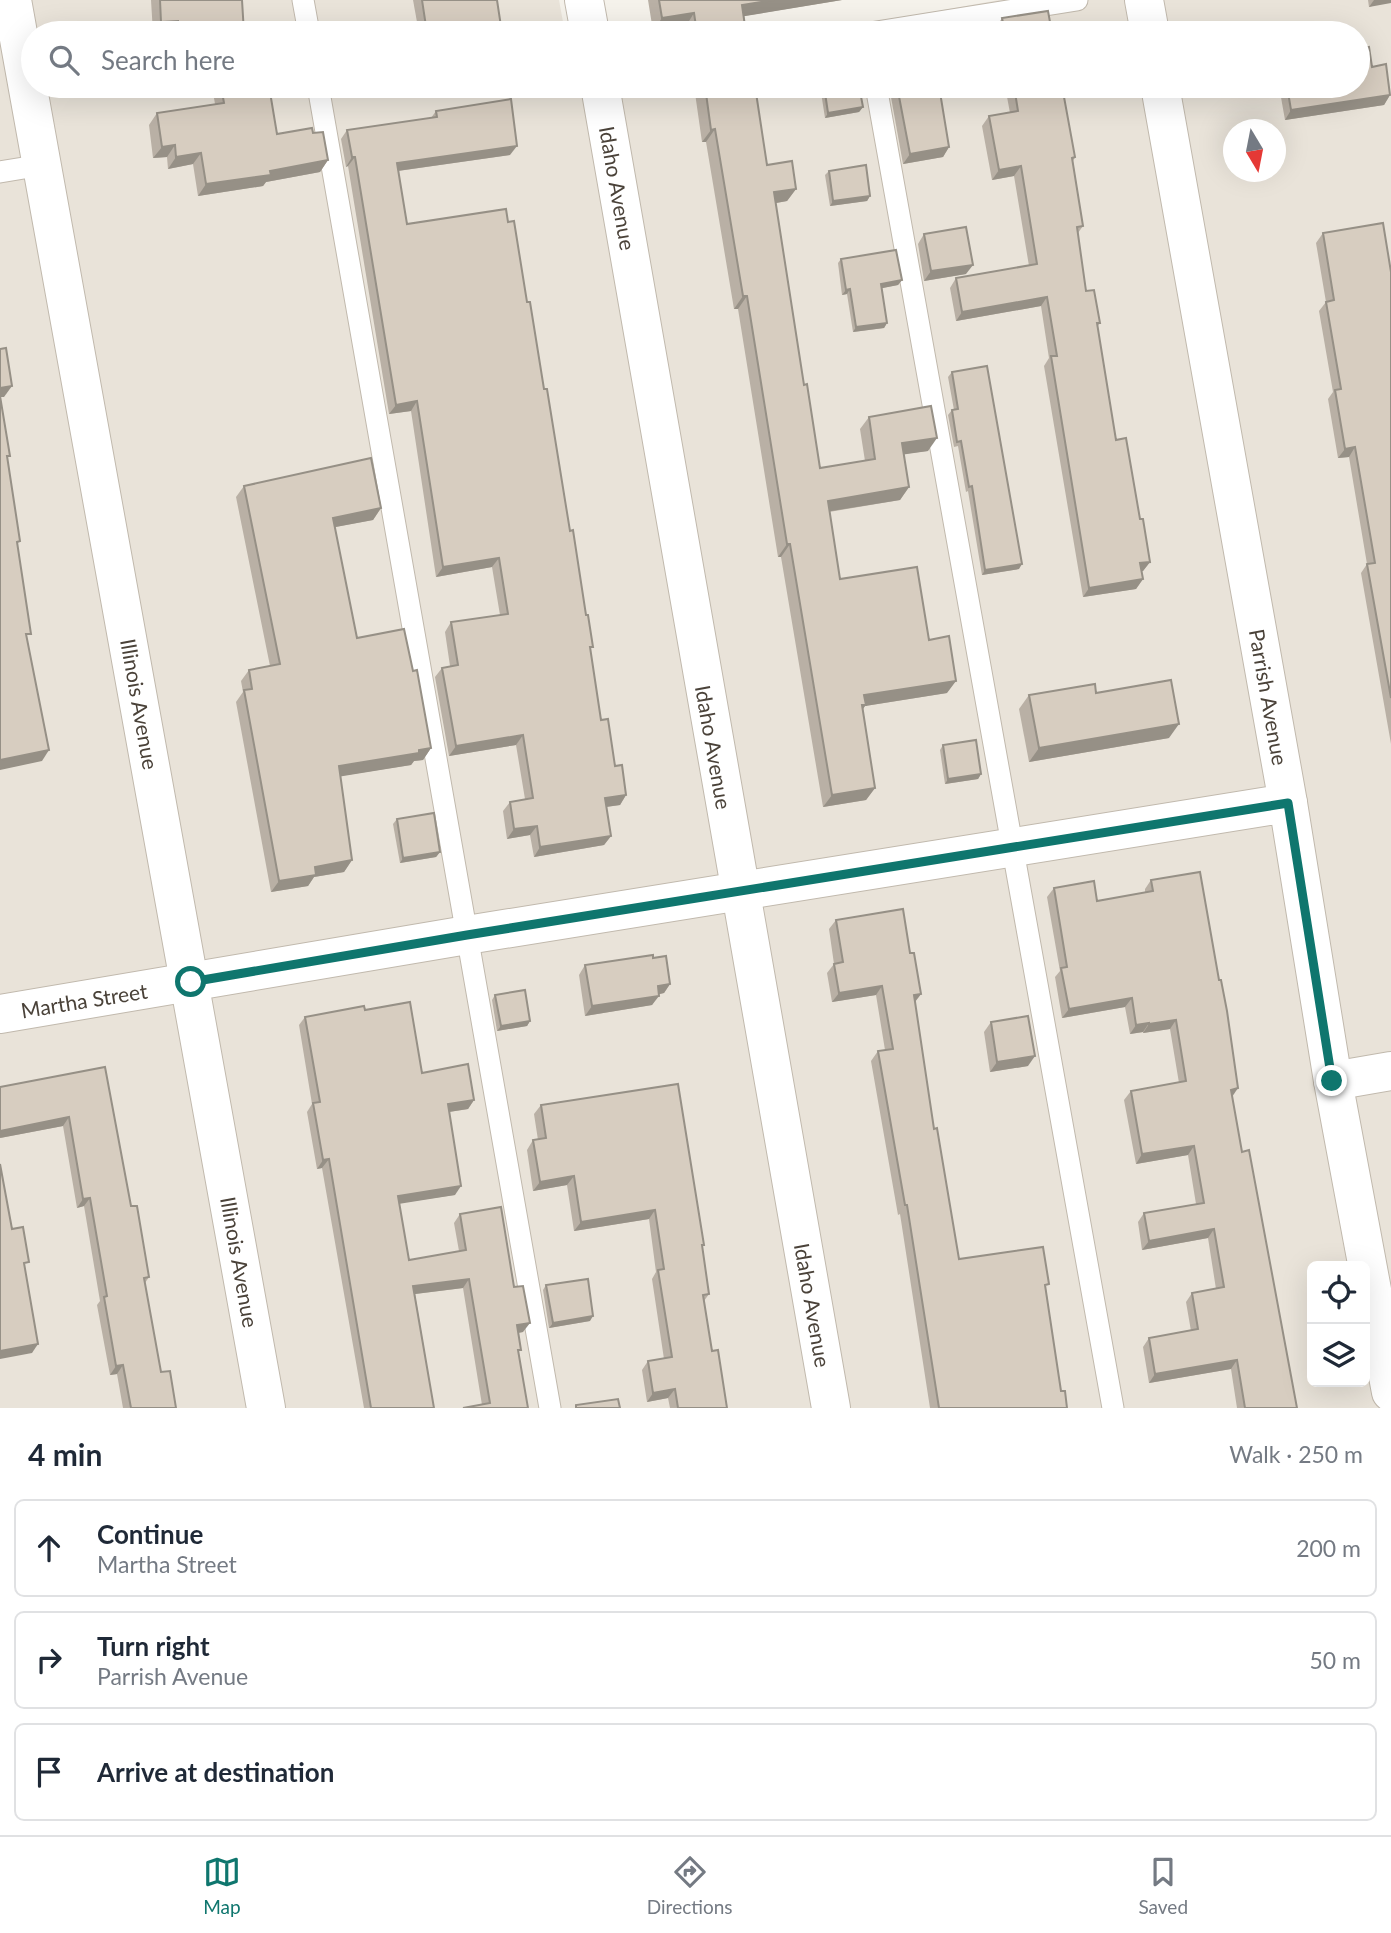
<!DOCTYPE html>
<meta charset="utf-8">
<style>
body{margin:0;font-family:Lato,sans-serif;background:#f6f6f7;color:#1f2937}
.controls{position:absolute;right:21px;bottom:21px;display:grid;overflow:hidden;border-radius:10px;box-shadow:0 7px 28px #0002}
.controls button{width:63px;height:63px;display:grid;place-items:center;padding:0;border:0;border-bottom:2px solid #e0e1e3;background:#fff;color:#1f2937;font:35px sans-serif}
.compass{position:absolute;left:1223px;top:119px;width:63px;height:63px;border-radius:50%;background:#fff;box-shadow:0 7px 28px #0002;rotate:170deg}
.stop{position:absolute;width:21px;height:21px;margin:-16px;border:5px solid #0f766e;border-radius:50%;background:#fff}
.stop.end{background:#0f766e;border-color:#fff;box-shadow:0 2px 7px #0008}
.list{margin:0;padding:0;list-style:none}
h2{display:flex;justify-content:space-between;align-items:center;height:91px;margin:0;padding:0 28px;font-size:30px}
h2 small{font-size:23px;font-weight:400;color:#747a83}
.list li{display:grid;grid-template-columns:46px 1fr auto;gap:21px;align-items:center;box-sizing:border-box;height:98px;margin:0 14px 14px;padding:0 14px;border:2px solid #e0e1e3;border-radius:10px}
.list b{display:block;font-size:26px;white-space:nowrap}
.list p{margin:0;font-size:23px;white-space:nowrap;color:#747a83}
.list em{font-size:23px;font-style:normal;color:#747a83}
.icon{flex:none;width:38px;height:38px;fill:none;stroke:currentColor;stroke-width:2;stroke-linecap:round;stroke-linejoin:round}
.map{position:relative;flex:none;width:1391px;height:1408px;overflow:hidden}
.search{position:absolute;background:#fff;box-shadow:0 7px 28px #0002;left:21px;right:21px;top:21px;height:77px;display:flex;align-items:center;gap:18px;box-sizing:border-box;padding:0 24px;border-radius:38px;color:#747a83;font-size:26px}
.sheet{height:427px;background:#fff}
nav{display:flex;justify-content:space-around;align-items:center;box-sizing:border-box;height:98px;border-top:2px solid #e0e1e3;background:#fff;font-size:19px;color:#747a83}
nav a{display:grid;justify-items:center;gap:4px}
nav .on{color:#0f766e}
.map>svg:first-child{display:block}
.residential{fill:#e9e3d9;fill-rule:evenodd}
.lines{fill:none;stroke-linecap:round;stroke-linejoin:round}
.service-casing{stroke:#c1b9ad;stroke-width:23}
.minor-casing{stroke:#c1b9ad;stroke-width:40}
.service{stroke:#fff;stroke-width:21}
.minor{stroke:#fff;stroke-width:38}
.wall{fill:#b9b0a5}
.shaded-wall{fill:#969086}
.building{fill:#d7cdc0;stroke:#969086;stroke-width:2}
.route{stroke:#0f766e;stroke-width:9}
.labels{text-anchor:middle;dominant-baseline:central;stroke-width:7;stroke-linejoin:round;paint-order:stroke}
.street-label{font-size:21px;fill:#4a4239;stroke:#fff}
</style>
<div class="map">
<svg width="1391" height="1408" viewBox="0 0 1391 1408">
<rect width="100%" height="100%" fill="#f5f2eb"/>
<path class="residential" d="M0,0h559l6,33h-532v53h1325v-53h-543l184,-33h392v1408h-1391zM1234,130h42v42h-42zM1312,1266h53v116h-53z"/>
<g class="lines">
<defs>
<g id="service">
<polyline points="303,0 309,33"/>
<polyline points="870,33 1077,0"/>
<polyline points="318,86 550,1408"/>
<polyline points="876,86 1113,1408"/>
<polyline points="0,172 42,165"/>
</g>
<g id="minor">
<polyline points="12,0 266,1408"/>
<polyline points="584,0 590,33"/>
<polyline points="1144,0 1150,33"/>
<polyline points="600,86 831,1408"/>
<polyline points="1160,86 1288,803 1333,1081 1391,1392"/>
<polyline points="0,1014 467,935 1288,803"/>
<polyline points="1333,1081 1391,1071"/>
</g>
</defs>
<use href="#service" class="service-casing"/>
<use href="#minor" class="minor-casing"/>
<use href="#service" class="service"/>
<use href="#minor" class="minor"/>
</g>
<g class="wall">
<polygon points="151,0 242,0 244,33 170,33 170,32 153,33"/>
<polygon points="413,0 497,0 502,33 419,33"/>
<polygon points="648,0 842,0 744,16 746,33 687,33 686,26 653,31"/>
<polygon points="1368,0 1391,0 1369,7"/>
<polygon points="1002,18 1052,33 996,33 996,28"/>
<polygon points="1372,67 1390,95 1384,105 1285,120 1279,86 1358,86"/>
<polygon points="212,86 269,86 277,134 313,133 328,160 320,172 266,182 263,186 198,196 193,164 168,169 167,157 153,158 149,125 157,113 215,104"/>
<polygon points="694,86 755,86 767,165 796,189 787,201 776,203 804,385 820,468 865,461 860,429 869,417 928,451 903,454 909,487 900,500 829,512 840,579 929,640 947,693 865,706 863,709 875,788 866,800 823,807 781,557 778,557 738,309 734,309 706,142 702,142"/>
<polygon points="820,86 859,86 863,107 859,112 825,118"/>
<polygon points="889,86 939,86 949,147 943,157 903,164"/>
<polygon points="1005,86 1062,86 1075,157 1073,161 1083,226 1078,233 1086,291 1100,323 1097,327 1116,440 1140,519 1150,562 1143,571 1141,571 1143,579 1136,589 1083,597 1044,366 1049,358 1041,306 956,321 950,288 956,278 1029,266 1014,176 992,180 982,126 989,116 1010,113"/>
<polygon points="436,111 510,155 398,171 407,224 508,222 527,302 544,389 590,651 601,720 615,766 626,795 620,805 606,807 611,836 604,845 534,857 530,835 507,839 503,811 510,802 525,799 516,745 449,756 435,677 442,668 450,666 445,632 451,622 500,615 492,567 436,577 411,411 389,414 348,166 346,167 341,139 347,130 431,118"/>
<polygon points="829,171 870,196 867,201 830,206 825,175"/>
<polygon points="1323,233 1391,272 1391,744 1361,573 1367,564 1349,457 1338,458 1328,399 1333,392 1319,311 1326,302 1316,243"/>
<polygon points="924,234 966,274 924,281 918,244"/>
<polygon points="841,259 902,280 898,285 882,288 887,323 884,328 853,332 847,294 842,295 838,263"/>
<polygon points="952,372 1019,569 982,575 968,491 966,492 958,446 954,447 948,415 952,410 954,410 948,377"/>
<polygon points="244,486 381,508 373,520 335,527 357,638 413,671 431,748 423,760 414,761 411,765 340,776 352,860 344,872 314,877 308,886 271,892 236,702 243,692 241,681 249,670 270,666 236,497"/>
<polygon points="1096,693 1169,738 1029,762 1019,709 1029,695"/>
<polygon points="943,745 981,774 978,779 945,784 940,750"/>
<polygon points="397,819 440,852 436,857 400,863 393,824"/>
<polygon points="1151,880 1232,1097 1242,1152 1297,1408 1237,1408 1231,1369 1149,1383 1143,1347 1149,1338 1191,1331 1186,1302 1192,1293 1216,1289 1208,1238 1142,1250 1138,1222 1144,1213 1196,1204 1188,1155 1136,1164 1124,1100 1131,1091 1179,1083 1170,1029 1143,1033 1143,1032 1130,1034 1125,1007 1062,1018 1055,977 1060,971 1047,897 1054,888 1097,901 1145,893 1145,889"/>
<polygon points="836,920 910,953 921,994 915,1002 934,1129 959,1259 1046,1289 1061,1391 1067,1408 930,1408 900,1214 898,1215 871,1061 878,1051 885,1050 876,995 832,1002 827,973 834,964 829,929"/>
<polygon points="653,958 670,984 664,993 659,994 652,1005 585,1016 579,975 585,965"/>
<polygon points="495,995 530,1021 527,1026 497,1031 492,1000"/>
<polygon points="365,1010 422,1073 474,1100 468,1109 449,1112 455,1195 399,1203 409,1260 459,1251 454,1223 460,1214 514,1287 523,1332 518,1333 519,1354 528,1408 482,1405 463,1288 415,1294 434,1408 364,1408 322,1168 317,1169 307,1112 312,1104 299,1025 305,1017"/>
<polygon points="991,1022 1028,1066 990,1072 984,1032"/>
<polygon points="105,1067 131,1206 149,1277 145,1283 161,1372 176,1408 123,1408 117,1374 110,1375 97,1305 100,1301 84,1206 77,1208 63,1126 0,1138"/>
<polygon points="541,1105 702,1247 709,1294 704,1301 712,1351 727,1408 670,1408 668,1398 647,1402 642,1370 648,1361 664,1359 652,1279 656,1272 649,1219 574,1231 567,1185 533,1191 527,1150 533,1140 538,1140 534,1114"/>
<polygon points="546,1285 590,1321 549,1328 543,1290"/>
</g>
<g class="shaded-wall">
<polygon points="774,0 842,0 733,18 742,5"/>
<polygon points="1374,0 1391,0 1391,3 1369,7"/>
<polygon points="694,13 686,26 653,31 662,18"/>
<polygon points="178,21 170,32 153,33 161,22"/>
<polygon points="1390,95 1384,105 1285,120 1291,110"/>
<polygon points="863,107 859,112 825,118 828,113"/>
<polygon points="715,129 706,142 702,142 711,130"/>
<polygon points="175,145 167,157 153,158 162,147"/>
<polygon points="517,146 510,155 390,172 397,163"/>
<polygon points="949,147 943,157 903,164 910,154"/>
<polygon points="201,153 193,164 168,169 176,157"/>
<polygon points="352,157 355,157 348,166 346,167"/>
<polygon points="328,160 320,172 266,182 263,186 198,196 206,184"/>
<polygon points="1021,166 1014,176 992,180 999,170"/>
<polygon points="796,189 787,201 765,205 774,192"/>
<polygon points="870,196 867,201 830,206 833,201"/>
<polygon points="973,265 966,274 924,281 931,271"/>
<polygon points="902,280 898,285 878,289 881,284"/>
<polygon points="850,289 847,294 842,295 846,290"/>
<polygon points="743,296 747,296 738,309 734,309"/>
<polygon points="1047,297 1041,306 956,321 962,312"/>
<polygon points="887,323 884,328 853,332 856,327"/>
<polygon points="12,386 4,397 0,397 0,388"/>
<polygon points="417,401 411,411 389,414 396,405"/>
<polygon points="937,438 928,451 893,456 902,443"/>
<polygon points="1355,447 1349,457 1338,458 1345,449"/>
<polygon points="909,487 900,500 819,513 828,501"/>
<polygon points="381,508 373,520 325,529 333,518"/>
<polygon points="787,544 790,544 781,557 778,557"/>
<polygon points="499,558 492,567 436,577 443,567"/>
<polygon points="1150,562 1143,571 1133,573 1140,563"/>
<polygon points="1022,564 1019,569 982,575 985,570"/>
<polygon points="1143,579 1136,589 1083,597 1089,588"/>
<polygon points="956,681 947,693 865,706 857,717 864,695"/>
<polygon points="1179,724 1169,738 1029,762 1039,748"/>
<polygon points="523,735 516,745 449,756 456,746"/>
<polygon points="431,748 423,760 414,761 411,765 331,778 339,766"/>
<polygon points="49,750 42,761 0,770 0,760"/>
<polygon points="981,774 978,779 945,784 948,779"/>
<polygon points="875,788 866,800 823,807 832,795"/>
<polygon points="626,795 620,805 598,808 605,798"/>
<polygon points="537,826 530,835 507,839 514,829"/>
<polygon points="611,836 604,845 534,857 540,847"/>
<polygon points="440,852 436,857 400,863 403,858"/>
<polygon points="352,860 344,872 314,877 308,886 271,892 279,881 315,867"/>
<polygon points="670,984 664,993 651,996 658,986"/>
<polygon points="882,986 876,995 832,1002 839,993"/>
<polygon points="921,994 914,1003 914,995"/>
<polygon points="659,996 652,1005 585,1016 592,1006"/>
<polygon points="1132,998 1125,1007 1062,1018 1069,1009"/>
<polygon points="1176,1020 1170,1029 1143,1033 1149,1024"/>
<polygon points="530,1021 527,1026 497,1031 501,1026"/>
<polygon points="1149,1023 1143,1032 1130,1034 1136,1025"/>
<polygon points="1035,1056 1028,1066 990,1072 997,1062"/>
<polygon points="1238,1088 1232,1097 1231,1090"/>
<polygon points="474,1100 468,1109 442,1113 448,1104"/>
<polygon points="69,1117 63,1126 0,1138 0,1131"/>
<polygon points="1194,1146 1188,1155 1136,1164 1142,1154"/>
<polygon points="329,1159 322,1168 317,1169 323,1160"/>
<polygon points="574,1176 567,1185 533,1191 540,1182"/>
<polygon points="461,1186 455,1195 392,1205 398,1196"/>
<polygon points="90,1198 84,1206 77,1208 83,1199"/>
<polygon points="655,1210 649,1219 574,1231 581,1222"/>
<polygon points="1214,1229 1208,1238 1142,1250 1149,1241"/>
<polygon points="469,1279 463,1288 407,1295 413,1286"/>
<polygon points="593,1316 590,1321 549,1328 553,1323"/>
<polygon points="530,1323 523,1332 511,1334 517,1325"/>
<polygon points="38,1344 32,1353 0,1359 0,1351"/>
<polygon points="1237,1360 1231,1369 1149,1383 1155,1374"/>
<polygon points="123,1365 117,1374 110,1375 116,1366"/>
<polygon points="675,1389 668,1398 647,1402 653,1393"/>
</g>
<g class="building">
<polygon points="160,0 242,0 244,33 207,33 207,32 178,33 178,21 161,22"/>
<polygon points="422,0 497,0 502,33 427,33"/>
<polygon points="659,0 774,0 742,5 746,33 697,33 694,13 662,18"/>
<polygon points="1048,11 1052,33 1005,33 1002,18"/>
<polygon points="1369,47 1372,67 1386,64 1390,95 1291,110 1287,86 1358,86 1358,49"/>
<polygon points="221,86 269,86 277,134 312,128 313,133 323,132 328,160 270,171 271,175 206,184 201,153 176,157 175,145 162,147 157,113 224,103"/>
<polygon points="705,86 755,86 767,165 792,161 796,189 774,192 804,385 807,384 820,468 875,459 869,417 931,406 937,438 902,443 909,487 828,501 840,579 917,567 929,640 949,636 956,681 864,695 866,705 862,705 875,788 832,795 790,544 787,544 747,296 743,296 715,129 711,130"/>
<polygon points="824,86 859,86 863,107 828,113"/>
<polygon points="897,86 939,86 949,147 910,154"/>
<polygon points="1014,86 1062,86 1075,157 1072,158 1083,226 1077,227 1086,291 1094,290 1100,323 1097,323 1116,440 1126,438 1140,519 1143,519 1150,562 1140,563 1143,579 1089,588 1051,356 1057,356 1047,297 962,312 956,278 1037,264 1021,166 999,170 989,116 1018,111"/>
<polygon points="511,99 517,146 397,163 407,224 506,209 508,222 514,221 527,302 530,302 544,389 547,389 570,531 573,530 586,615 588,615 593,647 590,647 601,720 608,719 615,766 622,765 626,795 605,798 611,836 540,847 537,826 514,829 510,802 533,798 523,735 456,746 442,668 458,665 451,622 508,614 499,558 443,567 417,401 396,405 355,157 352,157 347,130 437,117 436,111"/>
<polygon points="866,165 870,196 833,201 829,171"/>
<polygon points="1383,223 1391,272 1391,698 1367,564 1375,563 1355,447 1345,449 1335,390 1341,389 1326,302 1334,300 1323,233"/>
<polygon points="966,227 973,265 931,271 924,234"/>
<polygon points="896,250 902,280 881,284 887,323 856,327 850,289 846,290 841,259"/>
<polygon points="6,348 12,386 0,388 0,349"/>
<polygon points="987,366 1022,564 985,570 972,486 969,487 961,441 957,442 952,410 958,409 952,372"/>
<polygon points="0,396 10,456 7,456 20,541 17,542 31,634 26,634 49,750 0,760"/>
<polygon points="371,458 381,508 333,518 357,638 404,629 413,671 417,670 431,748 419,750 419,753 339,766 352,860 315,867 316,875 279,881 244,690 252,689 249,670 280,664 244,486"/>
<polygon points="1171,680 1179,724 1039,748 1029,695 1095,684 1096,693"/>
<polygon points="976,740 981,774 948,779 943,745"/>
<polygon points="434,813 440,852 403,858 397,819"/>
<polygon points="1200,872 1219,980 1221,980 1227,1011 1238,1088 1231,1090 1242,1152 1249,1150 1297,1408 1245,1408 1237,1360 1155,1374 1149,1338 1198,1329 1192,1293 1224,1287 1214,1229 1149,1241 1144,1213 1204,1203 1194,1146 1142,1154 1131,1091 1186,1081 1176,1020 1149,1024 1149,1023 1136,1025 1132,998 1069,1009 1061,968 1067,967 1054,888 1094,881 1097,901 1153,891 1151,880"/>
<polygon points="903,909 910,953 914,953 921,994 914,995 934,1129 937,1128 959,1259 1043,1247 1049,1284 1045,1285 1061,1391 1065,1391 1067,1408 939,1408 907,1205 905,1205 878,1051 893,1049 882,986 839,993 834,964 843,962 836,920"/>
<polygon points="653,955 653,958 666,956 670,984 658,986 659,996 592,1006 585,965"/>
<polygon points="525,990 530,1021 501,1026 495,995"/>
<polygon points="410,1002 422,1073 468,1064 474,1100 448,1104 461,1186 398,1196 409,1260 466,1250 460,1214 501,1207 514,1287 523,1286 530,1323 517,1325 521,1350 518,1350 528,1408 463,1408 490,1403 469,1279 413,1286 434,1408 371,1408 329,1159 323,1160 313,1103 320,1102 305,1017 364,1006 365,1010"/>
<polygon points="1028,1016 1035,1056 997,1062 991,1022"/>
<polygon points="105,1067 131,1206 137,1206 149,1277 144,1278 161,1372 170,1371 176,1408 131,1408 123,1365 116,1366 104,1297 107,1296 90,1198 83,1199 69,1117 0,1131 0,1087"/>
<polygon points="678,1084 704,1245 702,1245 709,1294 703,1295 712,1351 718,1350 727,1408 678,1408 675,1389 653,1393 648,1361 672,1357 658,1270 664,1269 655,1210 581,1222 574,1176 540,1182 533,1140 546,1138 541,1105"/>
<polygon points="0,1164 12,1229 23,1227 29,1262 24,1263 38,1344 0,1351"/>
<polygon points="588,1279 593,1316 553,1323 546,1285"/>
<polygon points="618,1399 620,1408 576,1408 576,1405"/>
</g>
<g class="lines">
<polyline class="route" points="191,982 467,935 1288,803 1332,1081"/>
</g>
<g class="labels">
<g class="street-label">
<text transform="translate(618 188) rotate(80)">Idaho Avenue</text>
<text transform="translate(1269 697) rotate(80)">Parrish Avenue</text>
<text transform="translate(140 704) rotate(80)">Illinois Avenue</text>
<text transform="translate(714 747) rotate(80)">Idaho Avenue</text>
<text transform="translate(84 1000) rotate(-9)">Martha Street</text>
<text transform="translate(240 1262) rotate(80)">Illinois Avenue</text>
<text transform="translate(813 1305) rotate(80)">Idaho Avenue</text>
</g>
</g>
</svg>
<div class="controls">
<button><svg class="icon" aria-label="locate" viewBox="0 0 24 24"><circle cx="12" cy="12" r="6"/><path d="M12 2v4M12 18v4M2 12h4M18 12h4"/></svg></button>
<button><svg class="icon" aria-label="layers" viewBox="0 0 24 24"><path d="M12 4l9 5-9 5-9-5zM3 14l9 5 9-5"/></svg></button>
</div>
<svg class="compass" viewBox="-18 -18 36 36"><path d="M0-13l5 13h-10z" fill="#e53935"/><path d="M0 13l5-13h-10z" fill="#747a83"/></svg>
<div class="stop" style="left:191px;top:982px"></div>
<div class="stop end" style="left:1332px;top:1081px"></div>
<div class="search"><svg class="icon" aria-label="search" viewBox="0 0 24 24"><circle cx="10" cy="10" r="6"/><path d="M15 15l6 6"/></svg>Search here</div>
</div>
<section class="sheet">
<h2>4 min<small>Walk · 250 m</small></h2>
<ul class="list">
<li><svg class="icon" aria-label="ahead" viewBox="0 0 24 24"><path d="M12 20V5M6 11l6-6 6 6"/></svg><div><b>Continue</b><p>Martha Street</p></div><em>200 m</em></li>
<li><svg class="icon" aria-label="right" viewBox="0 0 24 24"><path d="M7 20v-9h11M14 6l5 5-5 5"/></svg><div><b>Turn right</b><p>Parrish Avenue</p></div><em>50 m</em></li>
<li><svg class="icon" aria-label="arrive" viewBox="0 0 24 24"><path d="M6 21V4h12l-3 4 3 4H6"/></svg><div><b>Arrive at destination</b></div></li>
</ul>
</section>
<nav>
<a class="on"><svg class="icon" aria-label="map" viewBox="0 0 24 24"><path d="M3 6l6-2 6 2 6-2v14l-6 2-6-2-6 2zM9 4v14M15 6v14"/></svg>Map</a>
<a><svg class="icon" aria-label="directions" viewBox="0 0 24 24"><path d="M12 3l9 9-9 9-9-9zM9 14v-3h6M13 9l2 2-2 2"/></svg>Directions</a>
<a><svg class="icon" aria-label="saved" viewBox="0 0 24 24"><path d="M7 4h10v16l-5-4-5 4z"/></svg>Saved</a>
</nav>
